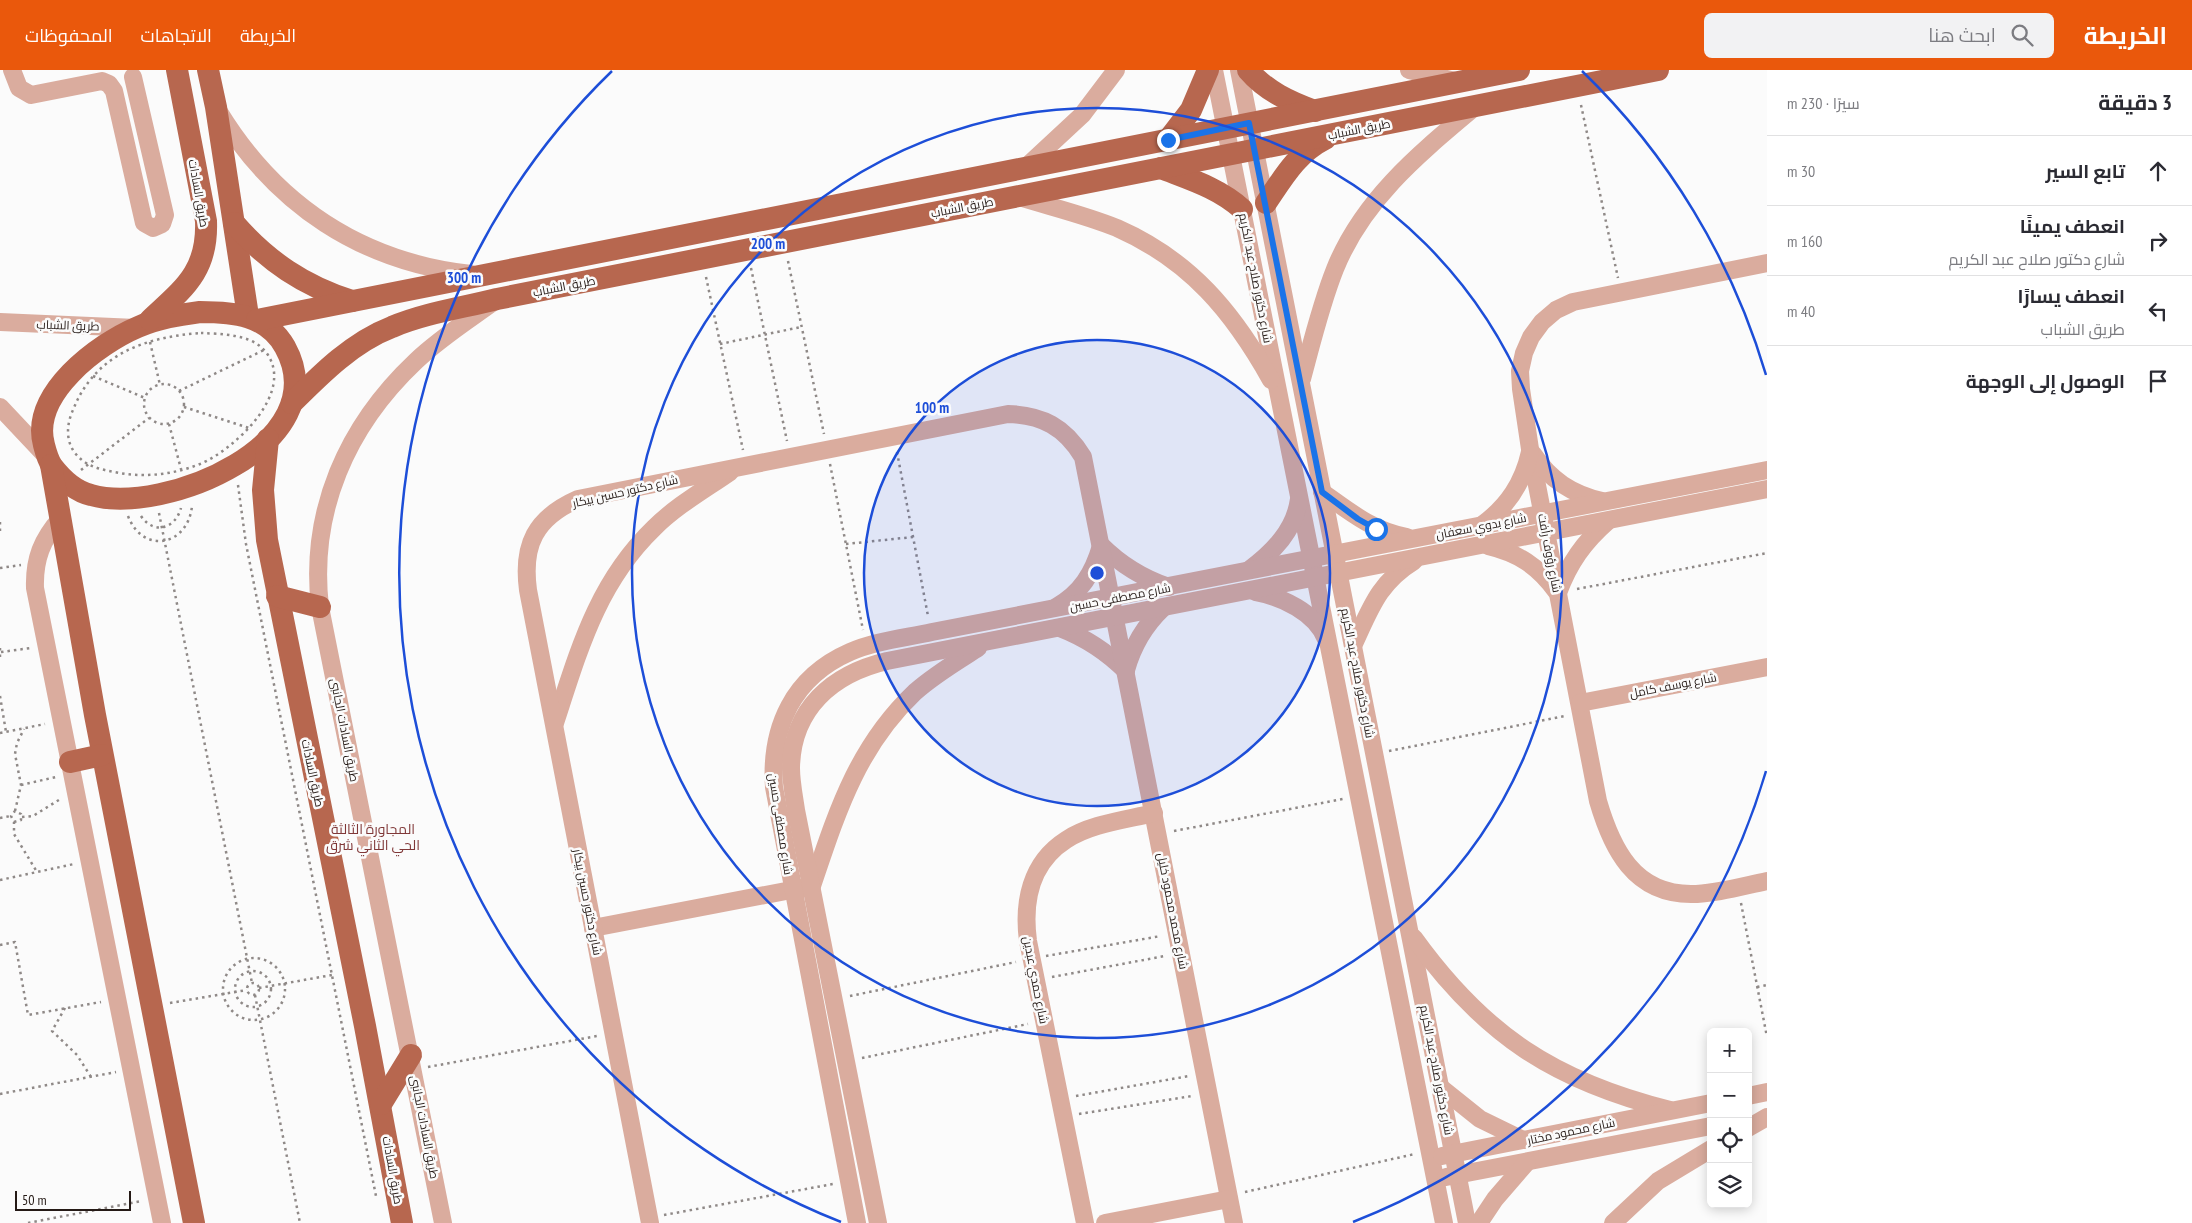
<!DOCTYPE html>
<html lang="ar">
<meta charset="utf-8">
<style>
body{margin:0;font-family:"PT Sans Narrow",Cairo,sans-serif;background:#f2f2f3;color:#2b2b33;direction:rtl}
.controls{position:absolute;right:15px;bottom:15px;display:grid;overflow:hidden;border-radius:8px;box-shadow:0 2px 12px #0003}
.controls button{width:45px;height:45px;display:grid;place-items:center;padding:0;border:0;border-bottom:1px solid #e1e1e2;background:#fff;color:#2b2b33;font:25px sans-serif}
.scale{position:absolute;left:15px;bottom:12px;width:116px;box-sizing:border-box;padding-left:5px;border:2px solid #251a16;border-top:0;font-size:14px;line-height:18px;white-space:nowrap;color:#251a16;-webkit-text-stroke:4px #fbfbfb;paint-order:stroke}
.stop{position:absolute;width:15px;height:15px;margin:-11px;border:4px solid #1a73e8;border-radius:50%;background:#fff}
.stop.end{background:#1a73e8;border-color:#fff;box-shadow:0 1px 5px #0008}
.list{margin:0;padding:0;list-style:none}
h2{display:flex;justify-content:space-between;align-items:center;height:65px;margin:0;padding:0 20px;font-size:21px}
h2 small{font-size:16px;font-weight:400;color:#7c7c81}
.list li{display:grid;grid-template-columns:32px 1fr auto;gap:15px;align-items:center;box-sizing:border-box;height:70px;padding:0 20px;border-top:1px solid #e1e1e2}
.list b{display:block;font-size:19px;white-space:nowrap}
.list p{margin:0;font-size:16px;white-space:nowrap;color:#7c7c81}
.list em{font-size:16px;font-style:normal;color:#7c7c81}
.icon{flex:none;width:28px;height:28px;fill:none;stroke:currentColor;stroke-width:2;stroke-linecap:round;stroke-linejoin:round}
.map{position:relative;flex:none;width:1767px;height:1153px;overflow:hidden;direction:ltr}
header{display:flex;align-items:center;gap:30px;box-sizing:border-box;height:70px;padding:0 25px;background:#ea580c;color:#fff}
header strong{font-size:24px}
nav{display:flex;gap:28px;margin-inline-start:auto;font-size:18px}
.search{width:350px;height:45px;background:#f2f2f3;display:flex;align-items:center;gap:12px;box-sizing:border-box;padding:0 18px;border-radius:8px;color:#7c7c81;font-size:19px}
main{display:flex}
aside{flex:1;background:#fff}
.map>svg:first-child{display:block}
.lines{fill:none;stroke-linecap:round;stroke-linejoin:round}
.path{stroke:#8f8987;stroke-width:2.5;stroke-dasharray:2.5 4;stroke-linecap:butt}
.minor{stroke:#daac9e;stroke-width:18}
.major{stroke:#b7674f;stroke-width:22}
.route{stroke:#1a73e8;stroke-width:6}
.ring{fill:none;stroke:#1d4ed8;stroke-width:2.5}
.labels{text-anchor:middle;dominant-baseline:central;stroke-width:5;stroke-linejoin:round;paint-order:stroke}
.street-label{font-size:12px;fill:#251a16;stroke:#fbfbfb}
.neighbourhood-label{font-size:14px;fill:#803838;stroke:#fbfbfb}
.centre{fill:#1d4ed8;stroke:#fbfbfb;stroke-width:2.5}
.ring-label{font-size:15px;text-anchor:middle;font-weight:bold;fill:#1d4ed8;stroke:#fbfbfb;stroke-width:5;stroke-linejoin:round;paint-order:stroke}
</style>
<header>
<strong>الخريطة</strong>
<div class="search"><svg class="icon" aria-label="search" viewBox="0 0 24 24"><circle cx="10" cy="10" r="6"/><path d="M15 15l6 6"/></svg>ابحث هنا</div>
<nav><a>الخريطة</a><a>الاتجاهات</a><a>المحفوظات</a></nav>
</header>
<main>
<aside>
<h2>3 دقيقة<small>سيرًا · 230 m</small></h2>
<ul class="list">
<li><svg class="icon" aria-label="ahead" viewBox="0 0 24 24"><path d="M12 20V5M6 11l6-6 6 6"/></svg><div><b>تابع السير</b></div><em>30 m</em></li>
<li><svg class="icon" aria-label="right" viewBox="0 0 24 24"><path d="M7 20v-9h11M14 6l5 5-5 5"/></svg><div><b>انعطف يمينًا</b><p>شارع دكتور صلاح عبد الكريم</p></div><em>160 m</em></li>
<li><svg class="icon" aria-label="left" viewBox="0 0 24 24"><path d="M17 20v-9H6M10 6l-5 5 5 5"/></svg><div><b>انعطف يسارًا</b><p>طريق الشباب</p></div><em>40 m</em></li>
<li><svg class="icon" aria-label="arrive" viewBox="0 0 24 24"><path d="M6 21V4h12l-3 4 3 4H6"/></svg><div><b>الوصول إلى الوجهة</b></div></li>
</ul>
</aside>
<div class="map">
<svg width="1767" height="1153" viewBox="0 0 1767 1153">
<rect width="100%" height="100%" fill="#fbfbfb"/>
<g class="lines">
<g class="path">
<polyline points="1581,35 1618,208"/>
<polyline points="788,191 824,364"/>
<polyline points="751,198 787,371"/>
<polyline points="706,207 743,380"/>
<path d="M201,263c20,1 50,1 64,18 33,40 -31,99 -65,113 -28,11 -57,14 -86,8 -15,-3 -29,-6 -39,-19 -10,-13 -8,-30 -2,-43 22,-56 72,-73 128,-77z"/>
<polyline points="150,272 160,315"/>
<polyline points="720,274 801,257"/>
<polyline points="93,306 145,328"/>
<circle cx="164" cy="334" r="20"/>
<polyline points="179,321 264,280"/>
<polyline points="184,337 249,358"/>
<polyline points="169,354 181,399"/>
<polyline points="897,382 928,546"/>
<polyline points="830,394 863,560"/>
<polyline points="81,400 149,348"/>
<polyline points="238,415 246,474 376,1126"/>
<polyline points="159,443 252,913"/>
<path d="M128,446c15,39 60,30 64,-10"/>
<path d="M141,446c13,19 34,13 40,-8"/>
<polyline points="0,452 0,463"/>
<polyline points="846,474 913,467"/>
<polyline points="0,498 21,495"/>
<polyline points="1577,519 1767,483"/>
<polyline points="0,578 0,590"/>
<polyline points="1,582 31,578"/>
<polyline points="0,626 6,662"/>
<polyline points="0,663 45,654"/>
<polyline points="1389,681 1565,646"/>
<polyline points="21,715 56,707"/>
<polyline points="15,741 21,715 15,684 17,673 24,659"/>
<polyline points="22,747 33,746 62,728"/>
<polyline points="0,748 11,746"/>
<polyline points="14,752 21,750 21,744 15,741 11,746 14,752 14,764 37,802"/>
<polyline points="1174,761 1343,729"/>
<polyline points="0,810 74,794"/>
<polyline points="1741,833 1767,967"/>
<polyline points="0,875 15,872 28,945 101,932"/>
<polyline points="1046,886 1161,866"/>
<circle cx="254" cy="919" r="31"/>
<circle cx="253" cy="919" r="18"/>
<polyline points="1052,907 1165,886"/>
<circle cx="253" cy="919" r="6"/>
<polyline points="1757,917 1767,915"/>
<polyline points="259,918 332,905"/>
<polyline points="255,925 300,1153"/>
<polyline points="850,926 1016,892"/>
<polyline points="170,933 247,920"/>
<polyline points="65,938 52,961 77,985 91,1007"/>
<polyline points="862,988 1028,954"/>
<polyline points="428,997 597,966"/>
<polyline points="0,1024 116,1002"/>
<polyline points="1076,1026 1189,1006"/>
<polyline points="1079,1044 1192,1026"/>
<polyline points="1245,1122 1415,1084"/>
<polyline points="664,1145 833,1114"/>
<polyline points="28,1153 142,1131"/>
</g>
<g class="minor">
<polyline points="12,0 19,18 31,25 102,11 109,14 114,21 144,153 153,158 162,154 165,145 133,7"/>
<polyline points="1214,0 1444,1153"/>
<polyline points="1239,0 1467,1153"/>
<polyline points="1409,0 1455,11"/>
<path d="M219,42c57,93 142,150 252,162"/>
<polyline points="1026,97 1082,45 1116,0"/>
<path d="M1019,127c32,10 66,18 98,31 73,32 116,84 154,152"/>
<path d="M1767,193l-194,39 -17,8 -14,12 -11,15 -7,16 -4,18 1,18 9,60 68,352c14,48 36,93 93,93 24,0 52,-8 76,-13"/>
<polyline points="0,252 136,258"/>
<path d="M1302,309c10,-37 19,-75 33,-110 28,-70 85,-116 141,-163"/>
<polyline points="0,337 48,388"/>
<path d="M1533,384c17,26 39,40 69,47"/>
<path d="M1322,422c28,20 51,39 85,45"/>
<path d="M61,448c-19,21 -27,41 -26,70l127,635"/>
<path d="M1482,455c26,-19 41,-42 48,-73"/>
<path d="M1101,475c20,20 41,33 68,42"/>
<path d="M1488,476c30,7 50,20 68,45"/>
<path d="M1249,500c24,-18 46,-40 50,-71"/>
<path d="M1255,522c27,5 60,20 71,47"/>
<path d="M1558,523c11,-30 26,-51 50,-72"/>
<path d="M1056,537c25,-14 37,-34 45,-61"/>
<path d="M1060,558c26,10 46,23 66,43"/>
<path d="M1353,576c17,-36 25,-63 61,-85"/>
<path d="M1126,600c7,-25 18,-44 37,-62"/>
<polyline points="1580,633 1767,597"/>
<path d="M555,653c24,-73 42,-140 99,-195 22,-22 50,-38 76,-56"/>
<path d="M593,858l219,-42c25,-74 45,-139 103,-194 19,-17 41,-30 63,-44"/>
<path d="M1414,868c70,97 140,143 256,172"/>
<polyline points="1440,1017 1480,1049 1523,1070"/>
<polyline points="1748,1026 1767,1022"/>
<polyline points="1748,1058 1767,1047"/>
<polyline points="1442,1086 1711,1033"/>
<polyline points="1446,1107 1711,1056"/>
<path d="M443,1153l-123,-616c-11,-96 27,-181 96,-246 23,-22 51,-40 76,-58"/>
<path d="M650,1153l-122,-633c-6,-45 7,-72 50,-91l430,-85c34,1 57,13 75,43l151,766"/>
<path d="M857,1153l-83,-436c-4,-60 19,-110 76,-135 25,-11 55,-14 82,-20l835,-162"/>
<path d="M878,1153l-82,-413c-2,-14 -5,-28 -5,-42 1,-59 41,-94 96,-107l880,-172"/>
<path d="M1085,1153l-57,-282c-5,-38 2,-78 38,-101 24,-16 59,-20 88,-27"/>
<polyline points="1105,1153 1229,1129"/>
<polyline points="1479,1153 1495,1129 1527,1092"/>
<polyline points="1613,1153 1658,1111 1711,1079"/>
</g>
<g class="major">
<polyline points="208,0 216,37 248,246"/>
<path d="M1248,0c18,21 42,32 67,41"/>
<polyline points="1168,70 1191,40 1208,0"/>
<path d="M1161,98c28,11 58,20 81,41"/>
<path d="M1266,133c17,-25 31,-50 59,-64"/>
<path d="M234,153c33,38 70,63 118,78"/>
<path d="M200,242c34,0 67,3 85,35 53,96 -121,169 -194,148 -17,-4 -29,-16 -39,-29 -4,-6 -6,-13 -8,-21 -14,-51 54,-101 94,-118 20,-9 41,-12 62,-15z"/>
<path d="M150,250c33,-31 58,-48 56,-99l-29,-151"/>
<polyline points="257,250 1519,0"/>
<path d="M292,333c30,-30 61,-61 100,-76 33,-14 70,-19 105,-28l1161,-229"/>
<polyline points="268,369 263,420 267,470 365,956 402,1153"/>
<polyline points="51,395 95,645 194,1153"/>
<polyline points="277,526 320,537"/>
<polyline points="70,692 102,685"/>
<polyline points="381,1034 411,985"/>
</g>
</g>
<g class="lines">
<polyline class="route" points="1168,70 1249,53 1322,422 1358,449 1376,459"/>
</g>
<circle cx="1097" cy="503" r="233" fill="#1d4ed8" fill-opacity=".12"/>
<g class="ring">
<circle cx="1097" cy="503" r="233"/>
<circle cx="1097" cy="503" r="465"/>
<path d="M1766 701A698 698 0 0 1 1353 1152M841 1152A698 698 0 0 1 612 1M1582 1A698 698 0 0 1 1766 305"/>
</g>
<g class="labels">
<g class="street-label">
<text transform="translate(1359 59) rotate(-11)">طريق الشباب</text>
<text transform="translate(199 123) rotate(80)">طريق السادات</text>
<text transform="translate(962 137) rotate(-11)">طريق الشباب</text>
<text transform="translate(1256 208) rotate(79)">شارع دكتور صلاح عبد الكريم</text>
<text transform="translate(564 216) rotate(-11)">طريق الشباب</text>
<text transform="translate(68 255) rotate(2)">طريق الشباب</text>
<text transform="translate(625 421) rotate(-13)">شارع دكتور حسين بيكار</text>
<text transform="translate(1481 456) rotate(-11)">شارع بدوي سعفان</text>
<text transform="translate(1550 483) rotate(79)">شارع رؤوف رأفت</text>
<text transform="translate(1120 527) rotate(-11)">شارع مصطفى حسين</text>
<text transform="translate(1358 603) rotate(79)">شارع دكتور صلاح عبد الكريم</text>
<text transform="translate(1673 615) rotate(-11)">شارع يوسف كامل</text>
<text transform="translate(345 660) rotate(79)">طريق السادات الجانبى</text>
<text transform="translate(313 703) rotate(78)">طريق السادات</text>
<text transform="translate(781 754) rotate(81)">شارع مصطفى حسين</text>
<text transform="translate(588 832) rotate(79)">شارع دكتور حسين بيكار</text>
<text transform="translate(1173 841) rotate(79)">شارع محمد محمود خليل</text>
<text transform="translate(1036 910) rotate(79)">شارع حمدي عبدين</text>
<text transform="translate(1437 1000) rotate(79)">شارع دكتور صلاح عبد الكريم</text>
<text transform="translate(425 1057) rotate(79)">طريق السادات الجانبى</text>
<text transform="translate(1571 1061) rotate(-12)">شارع محمود مختار</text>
<text transform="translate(393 1100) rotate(80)">طريق السادات</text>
</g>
<g class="neighbourhood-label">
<text x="373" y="759">المجاورة الثالثة<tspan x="373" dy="16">الحي الثاني شرق</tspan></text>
</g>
</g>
<circle cx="1097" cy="503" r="8" class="centre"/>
<g class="ring-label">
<text x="768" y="179">200 m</text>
<text x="464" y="213">300 m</text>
<text x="932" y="343">100 m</text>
</g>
</svg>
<div class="controls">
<button>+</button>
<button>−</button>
<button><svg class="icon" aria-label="locate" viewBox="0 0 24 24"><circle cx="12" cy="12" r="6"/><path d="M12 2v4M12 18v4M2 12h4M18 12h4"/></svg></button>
<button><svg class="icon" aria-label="layers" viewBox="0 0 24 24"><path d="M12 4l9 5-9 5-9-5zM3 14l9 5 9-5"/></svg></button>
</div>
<div class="scale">50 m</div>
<div class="stop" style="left:1376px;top:459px"></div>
<div class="stop end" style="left:1168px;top:70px"></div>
</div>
</main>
